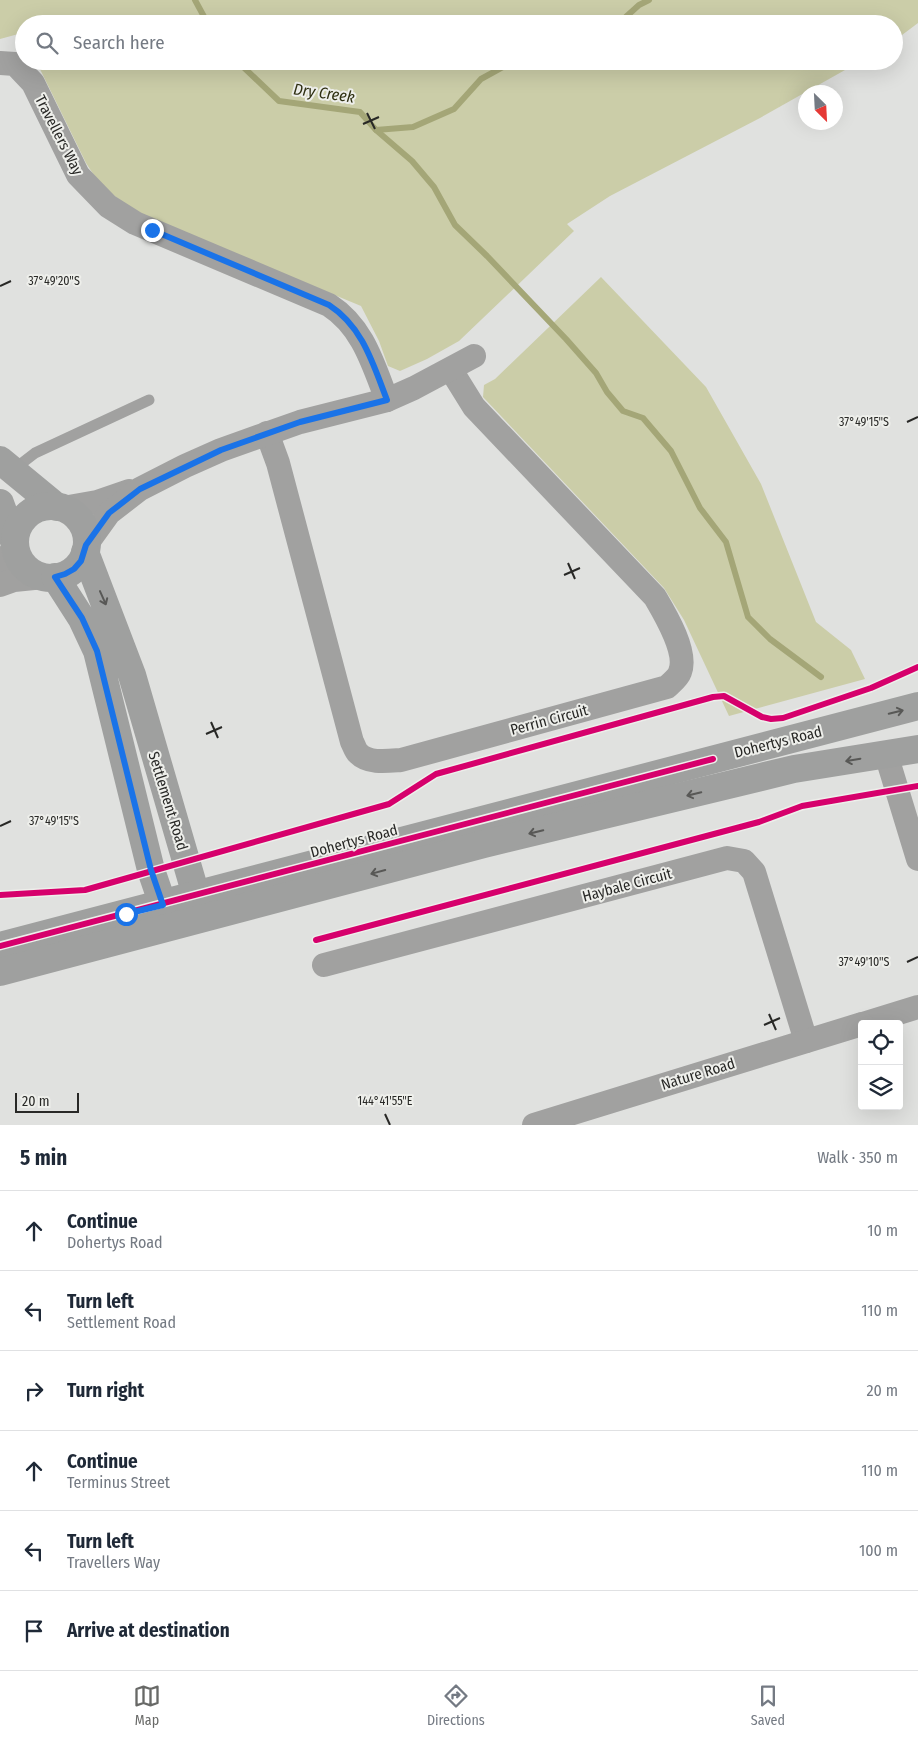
<!DOCTYPE html>
<meta charset="utf-8">
<style>
body{margin:0;font-family:"Fira Sans Condensed",sans-serif;background:#f2f2f3;color:#1f2937}
.controls{position:absolute;right:15px;bottom:15px;display:grid;overflow:hidden;border-radius:5px;box-shadow:0 5px 20px #0002}
.controls button{width:45px;height:45px;display:grid;place-items:center;padding:0;border:0;border-bottom:1px solid #e0e1e3;background:#fff;color:#1f2937;font:25px sans-serif}
.compass{position:absolute;left:798px;top:85px;width:45px;height:45px;border-radius:50%;background:#fff;box-shadow:0 5px 20px #0002;rotate:156deg}
.scale{position:absolute;left:15px;bottom:12px;width:64px;box-sizing:border-box;padding-left:5px;border:2px solid #282826;border-top:0;font-size:14px;line-height:18px;white-space:nowrap;color:#282826;-webkit-text-stroke:4px #eeefeb;paint-order:stroke}
.stop{position:absolute;width:15px;height:15px;margin:-11px;border:4px solid #1a73e8;border-radius:50%;background:#fff}
.stop.end{background:#1a73e8;border-color:#fff;box-shadow:0 1px 5px #0008}
.list{margin:0;padding:0;list-style:none}
h2{display:flex;justify-content:space-between;align-items:center;height:65px;margin:0;padding:0 20px;font-size:21px}
h2 small{font-size:16px;font-weight:400;color:#747a83}
.list li{display:grid;grid-template-columns:32px 1fr auto;gap:15px;align-items:center;box-sizing:border-box;height:80px;padding:0 20px;border-top:1px solid #e0e1e3}
.list b{display:block;font-size:19px;white-space:nowrap}
.list p{margin:0;font-size:16px;white-space:nowrap;color:#747a83}
.list em{font-size:16px;font-style:normal;color:#747a83}
.icon{flex:none;width:28px;height:28px;fill:none;stroke:currentColor;stroke-width:2;stroke-linecap:round;stroke-linejoin:round}
.map{position:relative;flex:none;width:918px;height:1125px;overflow:hidden}
.search{position:absolute;background:#fff;box-shadow:0 5px 20px #0002;left:15px;right:15px;top:15px;height:55px;display:flex;align-items:center;gap:12px;box-sizing:border-box;padding:0 18px;border-radius:28px;color:#747a83;font-size:19px}
.sheet{height:545px;background:#fff}
nav{display:flex;justify-content:space-around;align-items:center;box-sizing:border-box;height:70px;border-top:1px solid #e0e1e3;background:#fff;font-size:14px;color:#747a83}
nav a{display:grid;justify-items:center;gap:2px}
nav .on{color:#686967}
.map>svg:first-child{display:block}
.green{fill:#cbcda8}
.lines{fill:none;stroke-linecap:round;stroke-linejoin:round}
.stream{stroke:#a4a677;stroke-width:6}
.lane{stroke:#a1a1a0;stroke-width:11}
.street{stroke:#a1a1a0;stroke-width:24}
.secondary{stroke:#9fa09f;stroke-width:28}
.cycleway-casing{stroke:#eeefeb;stroke-width:9}
.cycleway{stroke:#d6006c;stroke-width:6}
.oneway{stroke:#585856}
.route{stroke:#1a73e8;stroke-width:6}
.ticks{fill:none;stroke:#282826;stroke-width:2}
.labels{text-anchor:middle;dominant-baseline:central;stroke-width:4;stroke-linejoin:round;paint-order:stroke}
.street-label{font-size:15px;fill:#282826;stroke:#eeefeb}
.water-label{font-size:16px;font-style:italic;fill:#2f3012;stroke:#eeefeb}
.ticks-label{font-size:12px;text-anchor:middle;fill:#282826;stroke:#eeefeb;stroke-width:4;stroke-linejoin:round;paint-order:stroke}
</style>
<div class="map">
<svg width="918" height="1125" viewBox="0 0 918 1125">
<rect width="100%" height="100%" fill="#e0e1df"/>
<g class="green">
<polygon points="0,0 918,0 918,23 894,41 894,24 24,24 24,35 22,33 0,39"/>
<path d="M36,61h825l-101,57 -150,78 -43,28 7,7 -115,110 -32,18 -27,12 -12,-5 -9,-25 -18,-35 -214,-89c-27,-16 -44,-26 -61,-54z"/>
<polygon points="601,277 706,387 761,484 816,622 851,650 865,679 729,716 684,620 664,588 483,397 484,385 495,379"/>
</g>
<g class="lines">
<g class="stream">
<polyline points="195,0 208,24"/>
<polyline points="618,24 639,5 649,0"/>
<polyline points="237,61 279,101 360,112 376,130 413,127 454,109 481,79 514,61"/>
<polyline points="376,130 412,161 434,187 455,225 487,256 566,339 596,373 607,392 623,411 643,418 671,451 700,508 726,542 748,617 770,639 821,677"/>
</g>
<polyline class="lane" points="13,470 35,453 149,400"/>
<g class="street">
<path d="M0,63l15,1 18,19 45,92 30,31 27,17 194,82c34,22 44,59 58,95"/>
<path d="M267,433l11,30 74,279c2,3 3,8 6,11 10,11 30,8 43,7l266,-73c5,-5 11,-9 13,-15 8,-20 -15,-58 -25,-75l-181,-190 -23,-37"/>
<polyline points="63,508 97,502 129,491"/>
<polyline points="86,545 109,513 140,489 185,466 221,450 300,422 387,400 414,388 474,356"/>
<polyline points="0,564 15,548"/>
<polyline points="0,585 14,580 44,577"/>
<polyline points="886,754 918,859"/>
<polyline points="324,965 727,858 744,861 754,872 806,1041"/>
<polyline points="863,1024 918,1007"/>
<polyline points="534,1125 862,1024"/>
</g>
<g class="secondary">
<polyline points="0,460 57,507"/>
<polyline points="0,503 15,544"/>
<circle cx="51" cy="542" r="36"/>
<polyline points="55,577 82,619 97,651 151,870 163,905 186,922 196,895 132,675 85,552"/>
<polyline points="0,946 918,706"/>
<polyline points="0,972 484,844 794,769 918,749"/>
</g>
<defs>
<g id="cycleway">
<polyline points="0,895 85,890 389,804 436,774 713,697 724,696 762,717 771,719 783,718 871,688 918,667"/>
<polyline points="316,940 759,822 802,806 918,786"/>
<polyline points="0,946 713,759"/>
</g>
</defs>
<use href="#cycleway" class="cycleway-casing"/>
<use href="#cycleway" class="cycleway"/>
</g>
<defs><path id="oneway-shaft" d="M-6 0H5M1.5-3L5.5 0L1.5 3" fill="none" stroke-width="1.6" stroke-linecap="round" stroke-linejoin="round" transform="scale(1.25)"/></defs>
<g class="oneway">
<use href="#oneway-shaft" transform="translate(103 598) rotate(66)"/>
<use href="#oneway-shaft" transform="translate(896 712) rotate(-14)"/>
<use href="#oneway-shaft" transform="translate(853 760) rotate(170)"/>
<use href="#oneway-shaft" transform="translate(694 794) rotate(166)"/>
<use href="#oneway-shaft" transform="translate(536 832) rotate(166)"/>
<use href="#oneway-shaft" transform="translate(378 872) rotate(165)"/>
</g>
<g class="lines">
<path class="route" d="M126,914l37,-9 -12,-35 -54,-219 -15,-33 -27,-41 10,-3 9,-5 7,-8 5,-16 23,-32 31,-24 81,-39 79,-28 87,-22c-14,-36 -24,-73 -58,-95l-177,-75"/>
</g>
<path class="ticks" d="M367,113l8,16M363,124l16,-7M0,286l11,-5M907,422l11,-5M568,563l7,16M564,575l16,-7M211,722l7,16M206,734l16,-7M0,826l11,-5M907,962l11,-5M769,1014l7,16M764,1025l16,-7M385,1114l5,11"/>
<g class="labels">
<g class="street-label">
<text transform="translate(59 135) rotate(63)">Travellers Way</text>
<text transform="translate(549 720) rotate(-15)">Perrin Circuit</text>
<text transform="translate(778 742) rotate(-14)">Dohertys Road</text>
<text transform="translate(168 801) rotate(73)">Settlement Road</text>
<text transform="translate(354 841) rotate(-15)">Dohertys Road</text>
<text transform="translate(627 885) rotate(-15)">Haybale Circuit</text>
<text transform="translate(698 1074) rotate(-17)">Nature Road</text>
</g>
<g class="water-label">
<text transform="translate(324 93) rotate(8)">Dry Creek</text>
</g>
</g>
<g class="ticks-label">
<text x="54" y="285">37°49'20"S</text>
<text x="864" y="426">37°49'15"S</text>
<text x="54" y="825">37°49'15"S</text>
<text x="864" y="966">37°49'10"S</text>
<text x="385" y="1105">144°41'55"E</text>
</g>
</svg>
<div class="controls">
<button><svg class="icon" aria-label="locate" viewBox="0 0 24 24"><circle cx="12" cy="12" r="6"/><path d="M12 2v4M12 18v4M2 12h4M18 12h4"/></svg></button>
<button><svg class="icon" aria-label="layers" viewBox="0 0 24 24"><path d="M12 4l9 5-9 5-9-5zM3 14l9 5 9-5"/></svg></button>
</div>
<svg class="compass" viewBox="-18 -18 36 36"><path d="M0-13l5 13h-10z" fill="#e53935"/><path d="M0 13l5-13h-10z" fill="#747a83"/></svg>
<div class="scale">20 m</div>
<div class="stop" style="left:126px;top:914px"></div>
<div class="stop end" style="left:152px;top:230px"></div>
<div class="search"><svg class="icon" aria-label="search" viewBox="0 0 24 24"><circle cx="10" cy="10" r="6"/><path d="M15 15l6 6"/></svg>Search here</div>
</div>
<section class="sheet">
<h2>5 min<small>Walk · 350 m</small></h2>
<ul class="list">
<li><svg class="icon" aria-label="ahead" viewBox="0 0 24 24"><path d="M12 20V5M6 11l6-6 6 6"/></svg><div><b>Continue</b><p>Dohertys Road</p></div><em>10 m</em></li>
<li><svg class="icon" aria-label="left" viewBox="0 0 24 24"><path d="M17 20v-9H6M10 6l-5 5 5 5"/></svg><div><b>Turn left</b><p>Settlement Road</p></div><em>110 m</em></li>
<li><svg class="icon" aria-label="right" viewBox="0 0 24 24"><path d="M7 20v-9h11M14 6l5 5-5 5"/></svg><div><b>Turn right</b></div><em>20 m</em></li>
<li><svg class="icon" aria-label="ahead" viewBox="0 0 24 24"><path d="M12 20V5M6 11l6-6 6 6"/></svg><div><b>Continue</b><p>Terminus Street</p></div><em>110 m</em></li>
<li><svg class="icon" aria-label="left" viewBox="0 0 24 24"><path d="M17 20v-9H6M10 6l-5 5 5 5"/></svg><div><b>Turn left</b><p>Travellers Way</p></div><em>100 m</em></li>
<li><svg class="icon" aria-label="arrive" viewBox="0 0 24 24"><path d="M6 21V4h12l-3 4 3 4H6"/></svg><div><b>Arrive at destination</b></div></li>
</ul>
</section>
<nav>
<a class="on"><svg class="icon" aria-label="map" viewBox="0 0 24 24"><path d="M3 6l6-2 6 2 6-2v14l-6 2-6-2-6 2zM9 4v14M15 6v14"/></svg>Map</a>
<a><svg class="icon" aria-label="directions" viewBox="0 0 24 24"><path d="M12 3l9 9-9 9-9-9zM9 14v-3h6M13 9l2 2-2 2"/></svg>Directions</a>
<a><svg class="icon" aria-label="saved" viewBox="0 0 24 24"><path d="M7 4h10v16l-5-4-5 4z"/></svg>Saved</a>
</nav>
